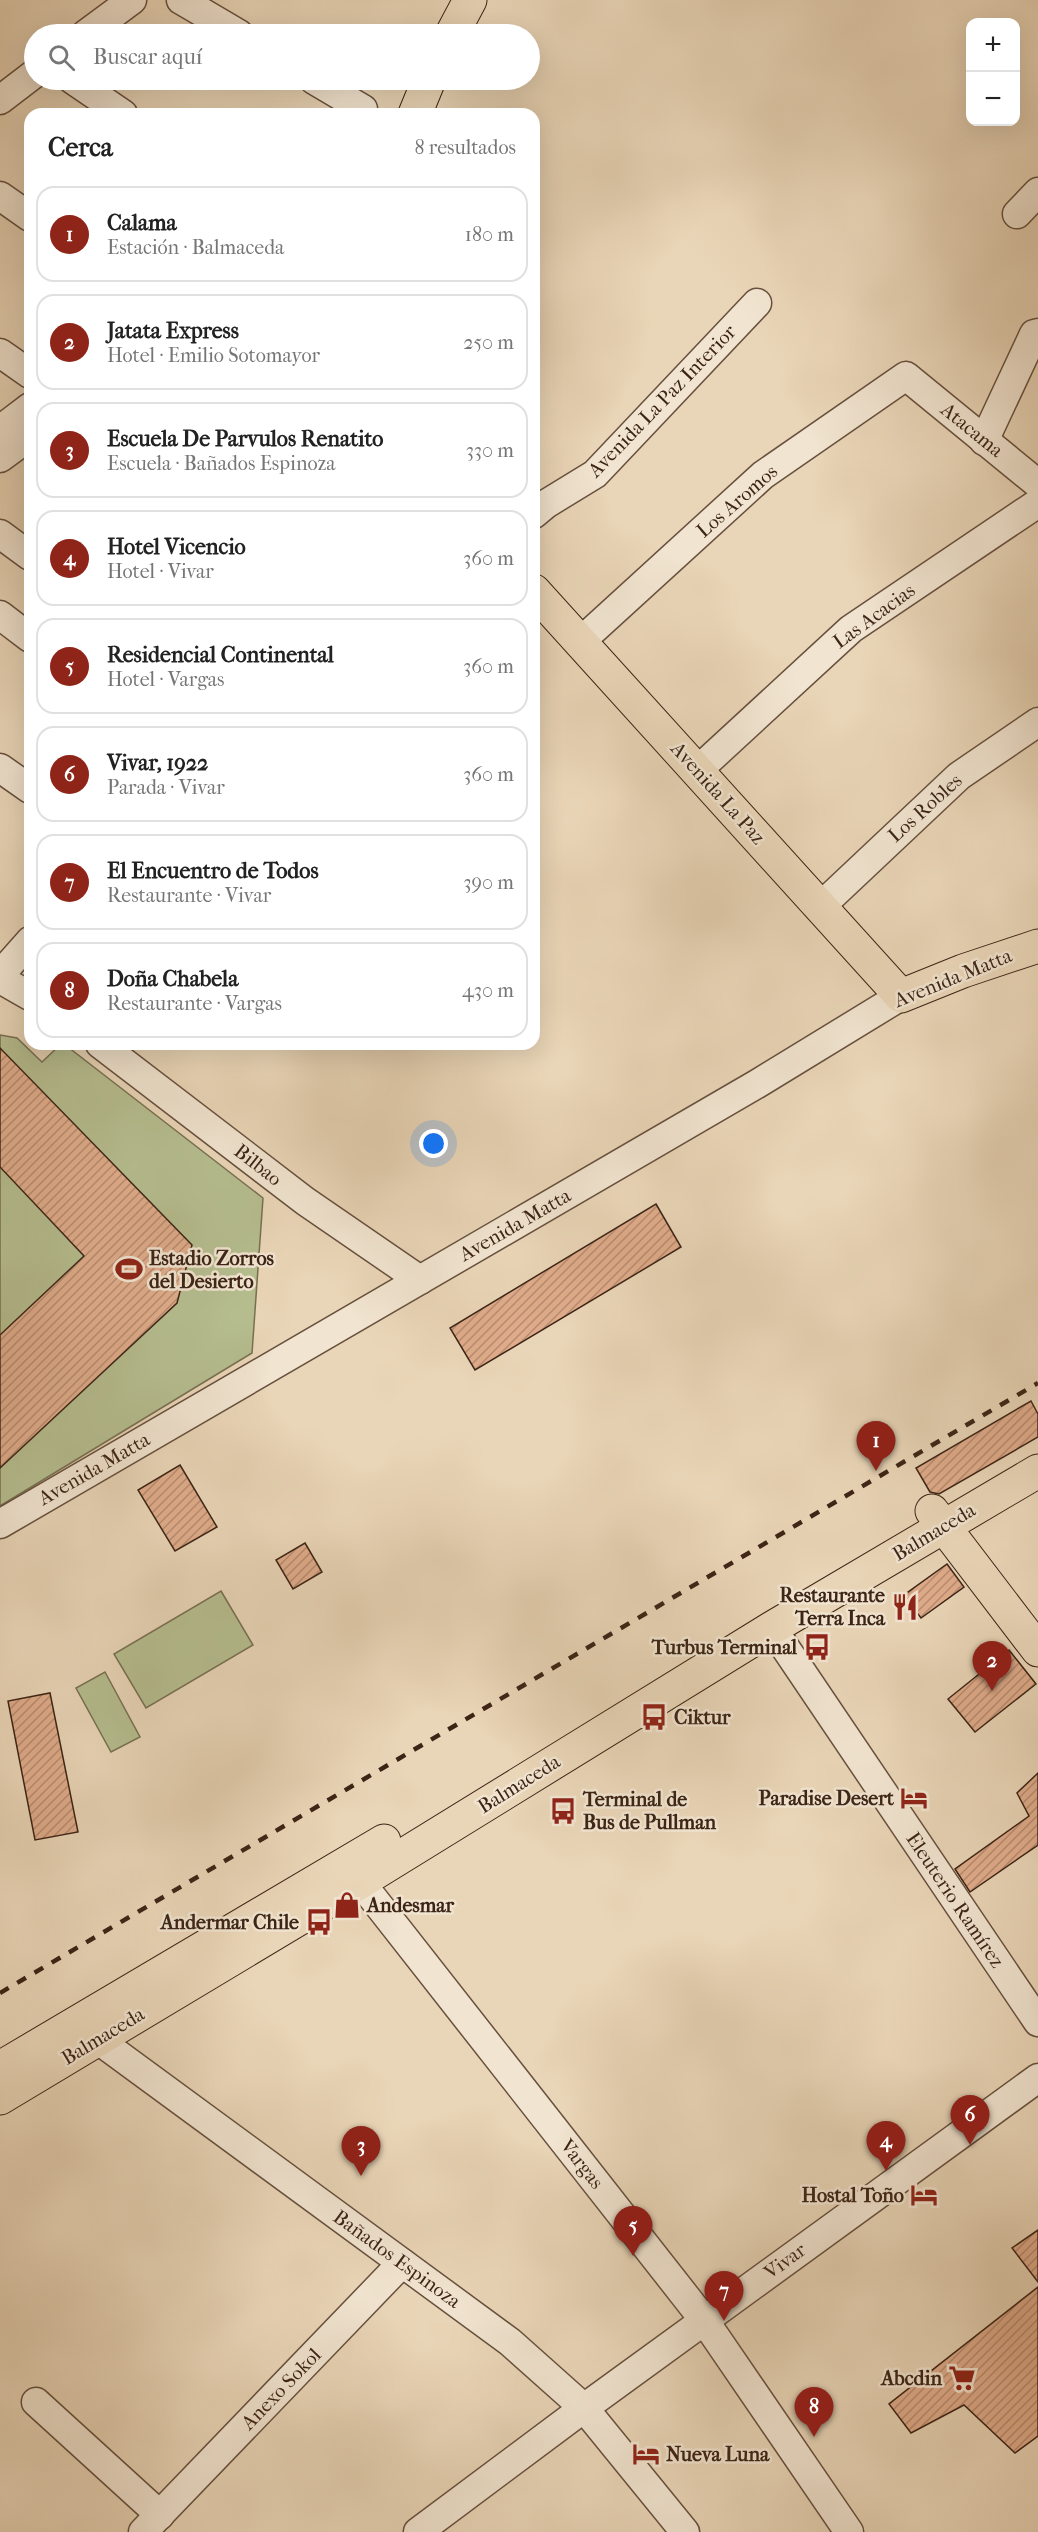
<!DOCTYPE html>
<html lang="es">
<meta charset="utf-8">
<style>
body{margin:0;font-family:"IM FELL French Canon",serif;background:#f2f2f2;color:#222}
.controls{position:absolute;right:18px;top:18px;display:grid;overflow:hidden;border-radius:12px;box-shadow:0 6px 24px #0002}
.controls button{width:54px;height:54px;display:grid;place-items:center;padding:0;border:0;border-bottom:2px solid #e0e0e0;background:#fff;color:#222;font:30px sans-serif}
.you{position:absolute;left:434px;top:1144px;width:21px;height:21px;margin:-15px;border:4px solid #fff;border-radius:50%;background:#1a73e8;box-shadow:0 0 0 9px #1a73e833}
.badge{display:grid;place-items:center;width:39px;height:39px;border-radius:50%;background:#8f2418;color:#fff;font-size:20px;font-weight:700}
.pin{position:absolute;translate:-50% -50px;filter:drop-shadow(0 2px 3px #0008)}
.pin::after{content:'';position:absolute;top:32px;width:21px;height:18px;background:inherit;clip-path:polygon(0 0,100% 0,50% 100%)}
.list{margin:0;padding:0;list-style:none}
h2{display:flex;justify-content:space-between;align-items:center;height:78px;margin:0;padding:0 24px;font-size:26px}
h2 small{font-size:20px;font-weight:400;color:#767676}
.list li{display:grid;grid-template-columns:39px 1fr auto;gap:18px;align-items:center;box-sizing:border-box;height:96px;margin:0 12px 12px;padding:0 12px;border:2px solid #e0e0e0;border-radius:18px}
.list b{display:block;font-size:22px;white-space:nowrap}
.list p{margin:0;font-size:20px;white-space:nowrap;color:#767676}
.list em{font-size:20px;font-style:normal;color:#767676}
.icon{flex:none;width:33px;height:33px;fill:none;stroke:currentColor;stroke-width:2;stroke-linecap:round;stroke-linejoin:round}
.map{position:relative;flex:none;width:1038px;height:2532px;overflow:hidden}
.search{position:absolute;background:#fff;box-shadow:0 6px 24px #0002;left:24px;top:24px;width:516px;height:66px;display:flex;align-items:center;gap:15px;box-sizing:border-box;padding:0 21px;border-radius:33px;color:#767676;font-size:22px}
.panel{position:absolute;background:#fff;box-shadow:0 6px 24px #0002;left:24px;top:108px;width:516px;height:942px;border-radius:18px}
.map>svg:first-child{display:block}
.green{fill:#b5bd8f;stroke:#787052;stroke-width:1.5}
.building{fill:url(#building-hatch);stroke:#3c2416;stroke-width:1.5}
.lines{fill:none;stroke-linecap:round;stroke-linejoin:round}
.minor-casing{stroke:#67503e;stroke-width:31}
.major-casing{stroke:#3c2416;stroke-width:35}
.minor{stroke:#f1e4d0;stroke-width:28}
.major{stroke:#e9d5b7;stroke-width:33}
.rail{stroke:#3c2416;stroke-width:4.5;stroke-dasharray:10 10;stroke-linecap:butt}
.labels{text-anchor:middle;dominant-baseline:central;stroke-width:5;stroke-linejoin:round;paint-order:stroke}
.street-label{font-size:20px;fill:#3c2416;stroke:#f1e4d0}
.poi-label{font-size:20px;font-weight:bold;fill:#3c2416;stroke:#f1e4d0;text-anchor:end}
</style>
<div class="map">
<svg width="1038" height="2532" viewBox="0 0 1038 2532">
<defs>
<pattern id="building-hatch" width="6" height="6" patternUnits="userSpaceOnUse" patternTransform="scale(1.5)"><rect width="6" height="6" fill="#e0ac8b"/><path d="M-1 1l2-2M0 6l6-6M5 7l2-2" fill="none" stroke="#b78c71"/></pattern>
</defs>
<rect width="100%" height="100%" fill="#e9d5b7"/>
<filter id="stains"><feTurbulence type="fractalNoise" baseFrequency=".00333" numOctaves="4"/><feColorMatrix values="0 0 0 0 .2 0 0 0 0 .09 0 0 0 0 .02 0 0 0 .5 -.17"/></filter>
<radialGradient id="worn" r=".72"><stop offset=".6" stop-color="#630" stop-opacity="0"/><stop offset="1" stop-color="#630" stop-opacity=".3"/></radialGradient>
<g class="green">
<polygon points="0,1035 17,1038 42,1062 61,1044 64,1044 263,1198 252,1353 0,1506"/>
<polygon points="221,1591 253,1645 146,1708 114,1654"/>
<polygon points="105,1672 140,1737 111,1752 76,1688"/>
</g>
<g class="building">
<polygon points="0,1048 192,1245 177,1303 0,1468 0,1335 84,1256 0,1167"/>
<polygon points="656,1204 681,1247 475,1370 450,1328"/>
<polygon points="1031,1401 1038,1414 1038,1437 939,1494 930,1492 916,1468"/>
<polygon points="180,1465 217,1527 175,1551 138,1490"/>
<polygon points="305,1543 322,1572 293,1589 276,1560"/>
<polygon points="947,1564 964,1587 921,1618 904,1595"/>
<polygon points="1009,1650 1036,1684 975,1732 948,1699"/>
<polygon points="50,1693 78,1832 35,1840 8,1701"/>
<polygon points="1038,1773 1038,1845 970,1892 955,1869 1029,1816 1017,1793"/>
<polygon points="1038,2230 1038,2282 1012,2248"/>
<polygon points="1038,2287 1038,2436 1015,2453 964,2405 911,2433 889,2404"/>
</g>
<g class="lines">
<defs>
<g id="minor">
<polyline points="181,0 239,34"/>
<polyline points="86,34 132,0"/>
<polyline points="73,80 123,114"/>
<polyline points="314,80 363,109 355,114"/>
<polyline points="0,100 34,74"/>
<polyline points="0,196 30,217"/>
<polyline points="1017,214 1038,192"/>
<polyline points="0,353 30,374"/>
<polyline points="0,430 30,407"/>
<polyline points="984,441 1034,334 1038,333"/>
<polyline points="0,458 30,436"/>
<polyline points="534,514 546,504 595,474 757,303"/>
<polyline points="0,534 30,556"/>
<polyline points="0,615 30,638"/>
<polyline points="580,642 763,475 906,376 1038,484"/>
<polyline points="0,768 30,789"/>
<polyline points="698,770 851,629 1038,503"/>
<polyline points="821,906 959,776 1038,722"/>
<polyline points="0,975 30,941"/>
<polyline points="0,979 30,996"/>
<polyline points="100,1044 305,1201 420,1280"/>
<polyline points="0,1524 757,1084 901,996"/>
<polyline points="772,1628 1038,2022"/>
<polyline points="347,1865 704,2320 849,2532"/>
<polyline points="82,2028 510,2342 584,2408 685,2532"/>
<polyline points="36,2402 160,2515"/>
<polyline points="143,2532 402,2263"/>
<polyline points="418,2532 584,2408 1038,2078"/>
</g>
<g id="major">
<polyline points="452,34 470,0"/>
<polyline points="415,114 429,80"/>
<polyline points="534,591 901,996 963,971 1038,946"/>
<polyline points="932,1511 1038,1650"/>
<polyline points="0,2068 384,1841"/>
<polyline points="0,2098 360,1882 772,1628 1038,1471"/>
</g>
</defs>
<use href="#minor" class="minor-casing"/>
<use href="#major" class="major-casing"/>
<use href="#minor" class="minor"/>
<use href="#major" class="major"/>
<polyline class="rail" points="0,1993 1038,1383"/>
</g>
<defs>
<symbol id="stadium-bare" viewBox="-9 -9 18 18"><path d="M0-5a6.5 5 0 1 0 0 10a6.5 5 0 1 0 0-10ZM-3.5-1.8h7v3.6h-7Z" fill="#8f2418" stroke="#f1e4d0" stroke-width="2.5" paint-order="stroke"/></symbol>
<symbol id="restaurant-bare" viewBox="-9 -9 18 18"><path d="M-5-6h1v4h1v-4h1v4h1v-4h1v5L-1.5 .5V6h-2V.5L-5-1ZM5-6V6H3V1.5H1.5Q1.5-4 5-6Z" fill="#8f2418" stroke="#f1e4d0" stroke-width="2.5" paint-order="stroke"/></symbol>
<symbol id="bus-bare" viewBox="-9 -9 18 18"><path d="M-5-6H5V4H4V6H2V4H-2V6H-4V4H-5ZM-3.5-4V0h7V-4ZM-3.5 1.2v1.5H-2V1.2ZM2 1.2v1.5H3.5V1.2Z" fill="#8f2418" stroke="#f1e4d0" stroke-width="2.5" paint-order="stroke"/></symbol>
<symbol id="hotel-bare" viewBox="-9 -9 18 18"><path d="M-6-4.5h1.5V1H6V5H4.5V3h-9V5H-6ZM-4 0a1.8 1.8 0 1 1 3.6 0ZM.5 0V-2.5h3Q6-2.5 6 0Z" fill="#8f2418" stroke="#f1e4d0" stroke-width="2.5" paint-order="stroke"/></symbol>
<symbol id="shop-bare" viewBox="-9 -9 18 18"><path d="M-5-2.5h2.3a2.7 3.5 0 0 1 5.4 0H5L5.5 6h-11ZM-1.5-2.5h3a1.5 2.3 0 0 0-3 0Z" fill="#8f2418" stroke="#f1e4d0" stroke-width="2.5" paint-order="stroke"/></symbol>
<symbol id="supermarket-bare" viewBox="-9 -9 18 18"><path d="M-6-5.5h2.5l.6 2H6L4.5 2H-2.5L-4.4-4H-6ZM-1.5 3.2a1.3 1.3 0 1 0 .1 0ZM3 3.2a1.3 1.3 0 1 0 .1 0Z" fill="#8f2418" stroke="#f1e4d0" stroke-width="2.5" paint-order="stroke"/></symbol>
</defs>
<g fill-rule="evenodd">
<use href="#stadium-bare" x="110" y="1250" width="38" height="38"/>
<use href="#restaurant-bare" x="886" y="1588" width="38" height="38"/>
<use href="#bus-bare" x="798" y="1628" width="38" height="38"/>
<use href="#bus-bare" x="635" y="1698" width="38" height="38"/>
<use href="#hotel-bare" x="895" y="1779" width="38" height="38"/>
<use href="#bus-bare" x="544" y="1792" width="38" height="38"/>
<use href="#shop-bare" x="328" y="1886" width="38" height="38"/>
<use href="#bus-bare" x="300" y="1903" width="38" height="38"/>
<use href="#hotel-bare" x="905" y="2176" width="38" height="38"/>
<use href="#supermarket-bare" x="943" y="2359" width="38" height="38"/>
<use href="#hotel-bare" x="627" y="2435" width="38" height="38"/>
</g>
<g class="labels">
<g class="street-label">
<text transform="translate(662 401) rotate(-46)">Avenida La Paz Interior</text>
<text transform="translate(972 430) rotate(39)">Atacama</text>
<text transform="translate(737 501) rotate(-41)">Los Aromos</text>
<text transform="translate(874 616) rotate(-36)">Las Acacias</text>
<text transform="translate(718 793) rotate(48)">Avenida La Paz</text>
<text transform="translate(925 808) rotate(-42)">Los Robles</text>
<text transform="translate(953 978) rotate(-22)">Avenida Matta</text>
<text transform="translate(258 1165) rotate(38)">Bilbao</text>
<text transform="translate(515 1225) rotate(-30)">Avenida Matta</text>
<text transform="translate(94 1469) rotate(-30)">Avenida Matta</text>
<text transform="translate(934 1532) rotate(-31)">Balmaceda</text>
<text transform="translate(519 1784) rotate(-32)">Balmaceda</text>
<text transform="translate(955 1900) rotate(56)">Eleuterio Ramírez</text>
<text transform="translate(103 2036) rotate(-31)">Balmaceda</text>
<text transform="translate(582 2164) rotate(52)">Vargas</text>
<text transform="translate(397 2259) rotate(36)">Bañados Espinoza</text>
<text transform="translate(785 2261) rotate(-36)">Vivar</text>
<text transform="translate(281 2389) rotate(-46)">Anexo Sokol</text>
</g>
<g class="poi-label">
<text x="149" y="1258" text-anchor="start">Estadio Zorros<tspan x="149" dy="23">del Desierto</tspan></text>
<text x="885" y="1595">Restaurante<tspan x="885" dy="23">Terra Inca</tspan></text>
<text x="797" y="1647">Turbus Terminal</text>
<text x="674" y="1717" text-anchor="start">Ciktur</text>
<text x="894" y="1798">Paradise Desert</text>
<text x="583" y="1799" text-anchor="start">Terminal de<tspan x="583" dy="23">Bus de Pullman</tspan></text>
<text x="367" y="1905" text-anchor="start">Andesmar</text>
<text x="299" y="1922">Andermar Chile</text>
<text x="904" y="2195">Hostal Toño</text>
<text x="942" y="2378">Abcdin</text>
<text x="666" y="2454" text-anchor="start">Nueva Luna</text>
</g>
</g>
<rect width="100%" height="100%" filter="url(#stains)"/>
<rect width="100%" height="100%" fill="url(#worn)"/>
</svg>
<div class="controls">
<button>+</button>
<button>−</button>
</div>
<div class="you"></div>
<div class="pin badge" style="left:876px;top:1471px">1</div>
<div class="pin badge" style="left:992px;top:1691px">2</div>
<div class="pin badge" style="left:361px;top:2176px">3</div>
<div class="pin badge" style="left:886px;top:2171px">4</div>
<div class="pin badge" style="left:633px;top:2256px">5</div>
<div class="pin badge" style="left:970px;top:2145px">6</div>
<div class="pin badge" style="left:724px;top:2321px">7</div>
<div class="pin badge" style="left:814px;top:2437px">8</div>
<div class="search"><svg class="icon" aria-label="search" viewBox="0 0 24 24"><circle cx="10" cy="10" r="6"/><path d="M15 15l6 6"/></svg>Buscar aquí</div>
<section class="panel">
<h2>Cerca<small>8 resultados</small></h2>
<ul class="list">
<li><span class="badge">1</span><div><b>Calama</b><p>Estación · Balmaceda</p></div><em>180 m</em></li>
<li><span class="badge">2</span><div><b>Jatata Express</b><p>Hotel · Emilio Sotomayor</p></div><em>250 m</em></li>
<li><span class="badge">3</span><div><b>Escuela De Parvulos Renatito</b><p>Escuela · Bañados Espinoza</p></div><em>330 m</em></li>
<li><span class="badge">4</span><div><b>Hotel Vicencio</b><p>Hotel · Vivar</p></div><em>360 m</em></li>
<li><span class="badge">5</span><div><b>Residencial Continental</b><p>Hotel · Vargas</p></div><em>360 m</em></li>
<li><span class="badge">6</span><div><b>Vivar, 1922</b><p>Parada · Vivar</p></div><em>360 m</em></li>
<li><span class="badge">7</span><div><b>El Encuentro de Todos</b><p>Restaurante · Vivar</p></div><em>390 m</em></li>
<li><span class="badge">8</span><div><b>Doña Chabela</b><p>Restaurante · Vargas</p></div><em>430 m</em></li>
</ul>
</section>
</div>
